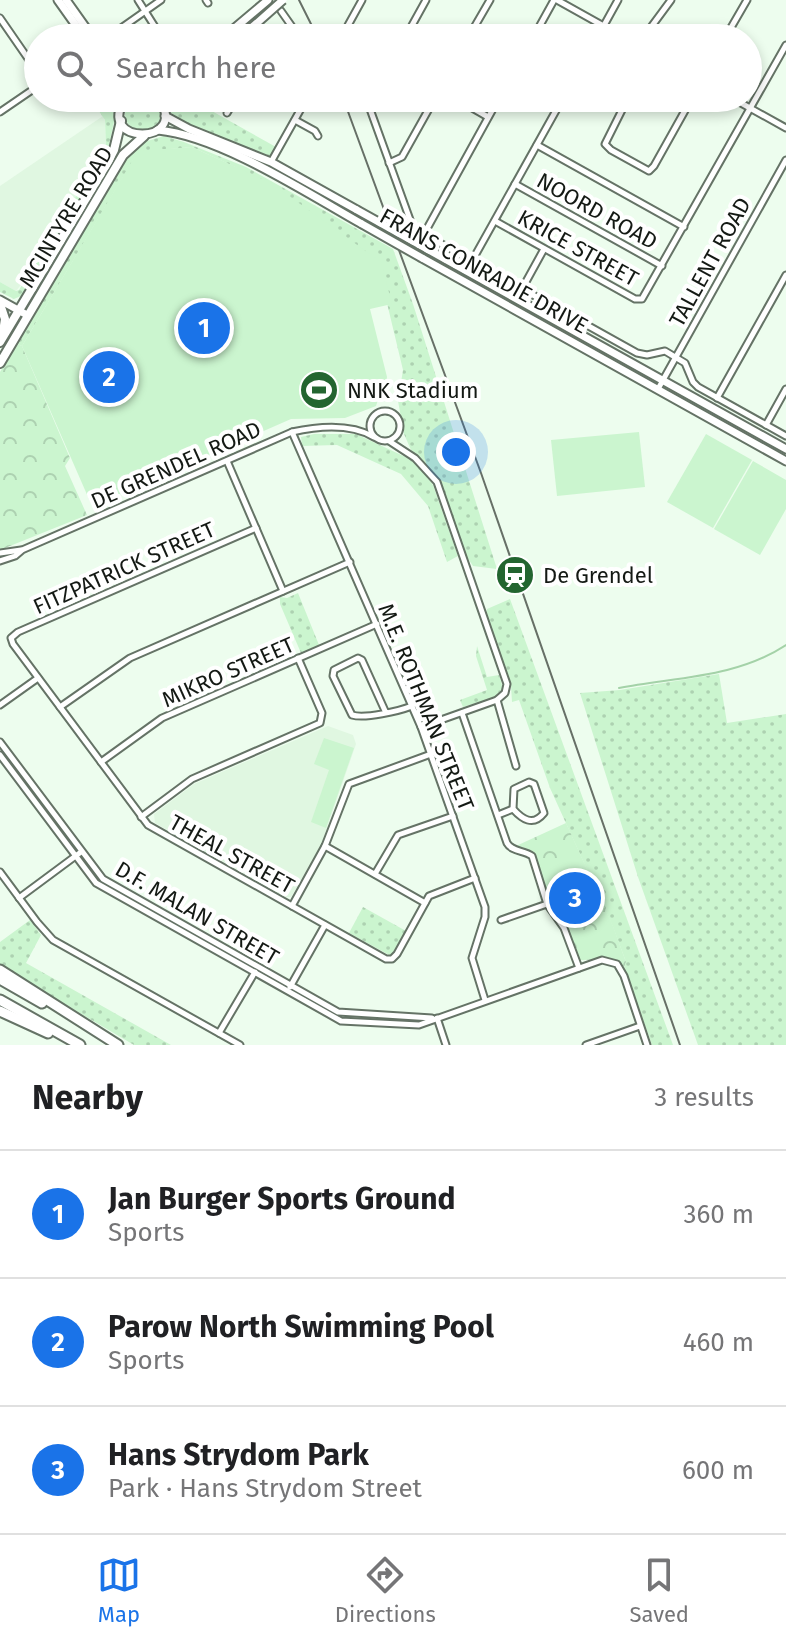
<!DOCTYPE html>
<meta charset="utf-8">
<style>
body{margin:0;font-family:"Fira Sans",sans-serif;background:#f2f2f2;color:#202124}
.you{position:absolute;left:456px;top:452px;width:28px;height:28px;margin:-20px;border:6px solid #fff;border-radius:50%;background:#1a73e8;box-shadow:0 0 0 12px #1a73e833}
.badge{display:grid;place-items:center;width:52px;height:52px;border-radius:50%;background:#1a73e8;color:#fff;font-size:26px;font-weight:700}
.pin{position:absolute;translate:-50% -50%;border:4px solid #fff;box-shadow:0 2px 8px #0006}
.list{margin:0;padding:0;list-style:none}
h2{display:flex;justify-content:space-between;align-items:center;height:104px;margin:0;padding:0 32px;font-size:34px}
h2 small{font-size:26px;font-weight:400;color:#757577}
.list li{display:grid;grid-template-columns:52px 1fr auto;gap:24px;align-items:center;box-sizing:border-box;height:128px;padding:0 32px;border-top:2px solid #e0e0e0}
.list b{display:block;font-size:30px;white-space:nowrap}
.list p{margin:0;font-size:26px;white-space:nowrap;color:#757577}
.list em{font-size:26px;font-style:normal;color:#757577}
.icon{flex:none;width:44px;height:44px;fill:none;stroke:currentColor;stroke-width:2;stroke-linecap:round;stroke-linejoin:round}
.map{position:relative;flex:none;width:786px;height:1045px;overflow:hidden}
.search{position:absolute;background:#fff;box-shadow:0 4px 12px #0003;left:24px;right:24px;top:24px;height:88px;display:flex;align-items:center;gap:20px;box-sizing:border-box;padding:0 28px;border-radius:44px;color:#757577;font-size:30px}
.sheet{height:488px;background:#fff}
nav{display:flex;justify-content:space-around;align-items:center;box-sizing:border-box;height:112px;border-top:2px solid #e0e0e0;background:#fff;font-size:22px;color:#757577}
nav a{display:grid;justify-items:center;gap:4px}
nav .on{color:#1a73e8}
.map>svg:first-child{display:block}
.built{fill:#e0f7e1}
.grass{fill:url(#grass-dots)}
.park{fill:url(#park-crowns)}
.pitch{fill:#cbf5cf}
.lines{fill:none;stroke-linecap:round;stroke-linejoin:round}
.stream{stroke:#a4d2a8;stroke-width:2}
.street-casing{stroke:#657366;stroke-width:9}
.secondary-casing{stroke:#657366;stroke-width:11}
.primary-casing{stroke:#657366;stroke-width:12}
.highway-casing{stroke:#657366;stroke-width:13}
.street{stroke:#fff;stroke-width:5}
.secondary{stroke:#fff;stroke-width:7}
.primary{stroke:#fff;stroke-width:8}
.highway{stroke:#fff;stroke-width:9}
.rail{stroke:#677067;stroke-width:2}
.secondary-bridge-casing{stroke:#657366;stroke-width:11;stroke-linecap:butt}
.secondary-bridge{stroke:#fff;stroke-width:7}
.labels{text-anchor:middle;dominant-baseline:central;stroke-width:8;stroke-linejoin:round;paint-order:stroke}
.street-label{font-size:22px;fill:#141914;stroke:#fff}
.poi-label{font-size:22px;fill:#141914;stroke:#fff;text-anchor:start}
</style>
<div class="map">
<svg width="786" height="1045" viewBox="0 0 786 1045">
<defs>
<pattern id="grass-dots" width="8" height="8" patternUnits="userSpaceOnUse" patternTransform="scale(2)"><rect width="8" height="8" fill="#cbf5cf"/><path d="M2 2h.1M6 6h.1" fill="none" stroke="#add1b1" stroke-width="1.8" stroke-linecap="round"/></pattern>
<pattern id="park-crowns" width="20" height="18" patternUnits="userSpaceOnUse" patternTransform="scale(2)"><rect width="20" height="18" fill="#cbf5cf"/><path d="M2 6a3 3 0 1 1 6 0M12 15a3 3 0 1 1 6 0" fill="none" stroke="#add1b1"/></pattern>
</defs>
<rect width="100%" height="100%" fill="#edfdee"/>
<g class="built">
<polygon points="103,116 105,120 106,147 28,276 16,291 0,282 0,186"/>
<polygon points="328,726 353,735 356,744 321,845 291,897 286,897 155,823 154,814 194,784"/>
</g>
<g class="grass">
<circle cx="143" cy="114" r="18"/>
<polygon points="90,98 113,98 114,122 107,154 23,295 14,299 0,292 0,282 16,291 19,290 106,147 105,120"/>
<polygon points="177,98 195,98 194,101 276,147 272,155 267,156 188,125 171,113 171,107"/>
<polygon points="164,136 184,142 246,167 393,249 413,304 497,569 473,566 467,557 437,476 411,450 404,434 398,401 403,370 380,274 307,210 235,167 192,147 138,152 22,346 17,344 131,152 144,142"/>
<polygon points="314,434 356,434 410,459 426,474 433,485 458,556 447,562 428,506 401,474 337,445 302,446 301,437"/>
<polygon points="298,593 319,645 301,653 280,604 280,597 287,598"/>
<polygon points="510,599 673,1045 652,1045 624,967 626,962 613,927 550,788 519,700 512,702 511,686 486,613 487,609"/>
<polygon points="477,646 487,677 499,675 503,688 495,697 463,707 460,700 487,690 476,656"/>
<polygon points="719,674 727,723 786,714 786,1045 698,1045 638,877 580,693 620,690"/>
<polygon points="363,907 406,931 391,956 349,933"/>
<polygon points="30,920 41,935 26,963 171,1045 134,1045 0,966 0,942"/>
</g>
<g class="park">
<polygon points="17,344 22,346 70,458 65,466 87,515 0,550 0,372"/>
<path d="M566,823l47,103 13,36 -2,5c-16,-15 -26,-6 -44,-7l-11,-29 -17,-25 -17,-49 -7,-8 -12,-3z"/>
</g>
<g class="pitch">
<path d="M192,147l79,36 110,79 11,42 -22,5 17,68c-1,9 -8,19 -11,29l-31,12 -54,1 -199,87 -70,-160 116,-195z"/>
<polygon points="639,432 645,487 557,496 551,440"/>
<polygon points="706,434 752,460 713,528 667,502"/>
<polygon points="753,461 786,480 786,509 760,555 714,529"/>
<polygon points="324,738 354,748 326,828 311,822 329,770 314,764"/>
</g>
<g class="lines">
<path class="stream" d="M619,688c57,-11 117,-10 167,-43"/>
<defs>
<g id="street">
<polyline points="138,0 162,38"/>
<polyline points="206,0 208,3"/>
<polyline points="557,0 625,38"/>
<polyline points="281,11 300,38"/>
<polyline points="0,18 38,73"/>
<polyline points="107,38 161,0"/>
<polyline points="341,38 362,0"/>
<polyline points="405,38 426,0"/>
<polyline points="468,38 490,0"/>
<polyline points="533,38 554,0"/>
<polyline points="597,38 618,0"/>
<polyline points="643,38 671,0"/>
<polyline points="725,38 747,0"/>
<polyline points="292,98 303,104"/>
<polyline points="366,98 413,228 637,353 647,355 665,351 685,363 693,382 698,387 786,436"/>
<polyline points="455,98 488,117"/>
<polyline points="628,98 605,144 611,150 649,171 654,166 692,98"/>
<polyline points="732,98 786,128"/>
<polyline points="0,112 38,86"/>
<polyline points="227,113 236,98"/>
<polyline points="295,120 315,131 318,136"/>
<polyline points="537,145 684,227"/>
<polyline points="271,162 307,98"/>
<polyline points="389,163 402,157 435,98"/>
<polyline points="515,184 662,266"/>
<polyline points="495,221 635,299 642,299 786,45"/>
<polyline points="424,234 499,98"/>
<polyline points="472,261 563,98"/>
<polyline points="522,289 544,249"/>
<polyline points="658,389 786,160"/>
<polyline points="717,398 786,275"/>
<circle cx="385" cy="426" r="15"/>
<polyline points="766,425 786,389"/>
<polyline points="292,432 421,727 485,907 485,917 472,958 485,1000"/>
<polyline points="389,441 415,458 437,482 507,684 505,693 497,700 421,727"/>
<polyline points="227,461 283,591"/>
<polyline points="256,528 18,632 11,638 13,644 148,825 386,959 392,959 397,954 429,896 475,878"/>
<polyline points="0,553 21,550"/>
<path d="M0,561l15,-5 7,-6 270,-118c27,-6 58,-9 82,5"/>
<polyline points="497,700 516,766"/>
<polyline points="0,705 38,678"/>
<polyline points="60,707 130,658 350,562"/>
<path d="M386,713l-24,-53 -4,-2 -24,12 -1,6 19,39c13,4 47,-4 60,-9"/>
<path d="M462,713l45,130c5,9 17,7 25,13l15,48 17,24 15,40"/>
<polyline points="0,742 103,879 338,1012 432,1018"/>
<polyline points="0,755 96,883 341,1021 419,1025 602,960 617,964 624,976 647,1045"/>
<polyline points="101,762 162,718 377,624"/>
<path d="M529,782l5,2 10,29c-11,14 -22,6 -31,-4l1,-20z"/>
<polyline points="498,815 513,809"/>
<polyline points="141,817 192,779 320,723 322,713 298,658"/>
<polyline points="325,846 425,903"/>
<polyline points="0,872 37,922 53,940 240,1045"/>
<polyline points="375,874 398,835 453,816"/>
<polyline points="19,898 81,852"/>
<polyline points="292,906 325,846 349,784 431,754"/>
<polyline points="501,920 547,904"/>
<polyline points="290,987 325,925"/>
<polyline points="437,1018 446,1045"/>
<polyline points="219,1033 255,972"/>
<polyline points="586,1045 640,1026"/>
</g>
<g id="secondary">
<polyline points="58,0 85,38"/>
<polyline points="66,0 93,38"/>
<polyline points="223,38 268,0"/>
<polyline points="239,38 257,23"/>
<path d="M126,98c-34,48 67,48 32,0"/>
<polyline points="165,116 189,129 271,162 357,210"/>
<path d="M158,130c62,6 149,63 204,94"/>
<polyline points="418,244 786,449"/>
<polyline points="422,258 786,461"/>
<polyline points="0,300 27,315"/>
</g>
<g id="primary">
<polyline points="0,304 5,319 3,332"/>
<polyline points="0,342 106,165 114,150 121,121"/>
<polyline points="0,363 123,155 144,136"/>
</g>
<g id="highway">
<polyline points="0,970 118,1045"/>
<polyline points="0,979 42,1003"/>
<polyline points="0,1000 80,1045"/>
<polyline points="0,1011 48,1033"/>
</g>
</defs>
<use href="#street" class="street-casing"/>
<use href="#secondary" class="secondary-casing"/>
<use href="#primary" class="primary-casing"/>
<use href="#highway" class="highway-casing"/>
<use href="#street" class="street"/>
<use href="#secondary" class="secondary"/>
<use href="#primary" class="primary"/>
<use href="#highway" class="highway"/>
<g class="rail">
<polyline points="299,0 318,38"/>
<polyline points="343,98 481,473 680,1045"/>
</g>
<defs>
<g id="secondary-bridge">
<polyline points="257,23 283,0"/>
<polyline points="357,210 418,244"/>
<polyline points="362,224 422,258"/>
</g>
</defs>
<use href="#secondary-bridge" class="secondary-bridge-casing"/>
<use href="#secondary-bridge" class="secondary-bridge"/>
</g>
<defs>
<symbol id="stadium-disc" viewBox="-11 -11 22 22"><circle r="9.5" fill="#236530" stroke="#fff"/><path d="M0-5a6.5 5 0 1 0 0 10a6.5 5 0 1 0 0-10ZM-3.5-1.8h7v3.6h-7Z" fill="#fff"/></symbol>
<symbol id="station-disc" viewBox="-11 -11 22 22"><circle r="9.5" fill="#236530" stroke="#fff"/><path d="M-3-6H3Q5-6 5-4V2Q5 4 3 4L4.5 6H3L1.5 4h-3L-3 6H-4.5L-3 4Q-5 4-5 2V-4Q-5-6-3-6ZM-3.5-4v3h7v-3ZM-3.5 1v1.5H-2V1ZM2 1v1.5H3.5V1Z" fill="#fff"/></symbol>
</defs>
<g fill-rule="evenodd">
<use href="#stadium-disc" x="297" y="368" width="44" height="44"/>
<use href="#station-disc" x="493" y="553" width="44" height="44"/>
</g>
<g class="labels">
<g class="street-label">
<text transform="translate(597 211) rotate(29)">NOORD ROAD</text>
<text transform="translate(66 217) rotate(-59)">MCINTYRE ROAD</text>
<text transform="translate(578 248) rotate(29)">KRICE STREET</text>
<text transform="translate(710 262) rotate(-61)">TALLENT ROAD</text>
<text transform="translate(484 271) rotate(29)">FRANS CONRADIE DRIVE</text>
<text transform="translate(176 465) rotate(-24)">DE GRENDEL ROAD</text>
<text transform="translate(124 568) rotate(-24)">FITZPATRICK STREET</text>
<text transform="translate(228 672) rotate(-24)">MIKRO STREET</text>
<text transform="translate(426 707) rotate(68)">M.E. ROTHMAN STREET</text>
<text transform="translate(232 854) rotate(29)">THEAL STREET</text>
<text transform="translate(197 913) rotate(30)">D.F. MALAN STREET</text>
</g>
<g class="poi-label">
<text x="347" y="390">NNK Stadium</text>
<text x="543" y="575">De Grendel</text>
</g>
</g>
</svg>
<div class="you"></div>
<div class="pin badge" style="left:204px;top:328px">1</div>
<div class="pin badge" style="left:109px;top:377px">2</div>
<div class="pin badge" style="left:575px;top:898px">3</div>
<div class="search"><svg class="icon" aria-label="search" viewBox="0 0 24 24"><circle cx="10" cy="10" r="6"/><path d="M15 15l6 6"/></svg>Search here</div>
</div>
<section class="sheet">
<h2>Nearby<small>3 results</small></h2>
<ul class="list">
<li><span class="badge">1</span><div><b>Jan Burger Sports Ground</b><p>Sports</p></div><em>360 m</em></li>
<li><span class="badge">2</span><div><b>Parow North Swimming Pool</b><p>Sports</p></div><em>460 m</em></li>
<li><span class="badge">3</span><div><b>Hans Strydom Park</b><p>Park · Hans Strydom Street</p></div><em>600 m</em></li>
</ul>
</section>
<nav>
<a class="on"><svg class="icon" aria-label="map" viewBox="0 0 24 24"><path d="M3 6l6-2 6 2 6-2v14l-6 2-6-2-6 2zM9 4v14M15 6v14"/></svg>Map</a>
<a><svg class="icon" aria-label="directions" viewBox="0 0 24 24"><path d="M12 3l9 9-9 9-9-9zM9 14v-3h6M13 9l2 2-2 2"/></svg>Directions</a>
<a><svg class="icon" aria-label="saved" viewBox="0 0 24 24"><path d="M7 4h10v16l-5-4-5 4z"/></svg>Saved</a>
</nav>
